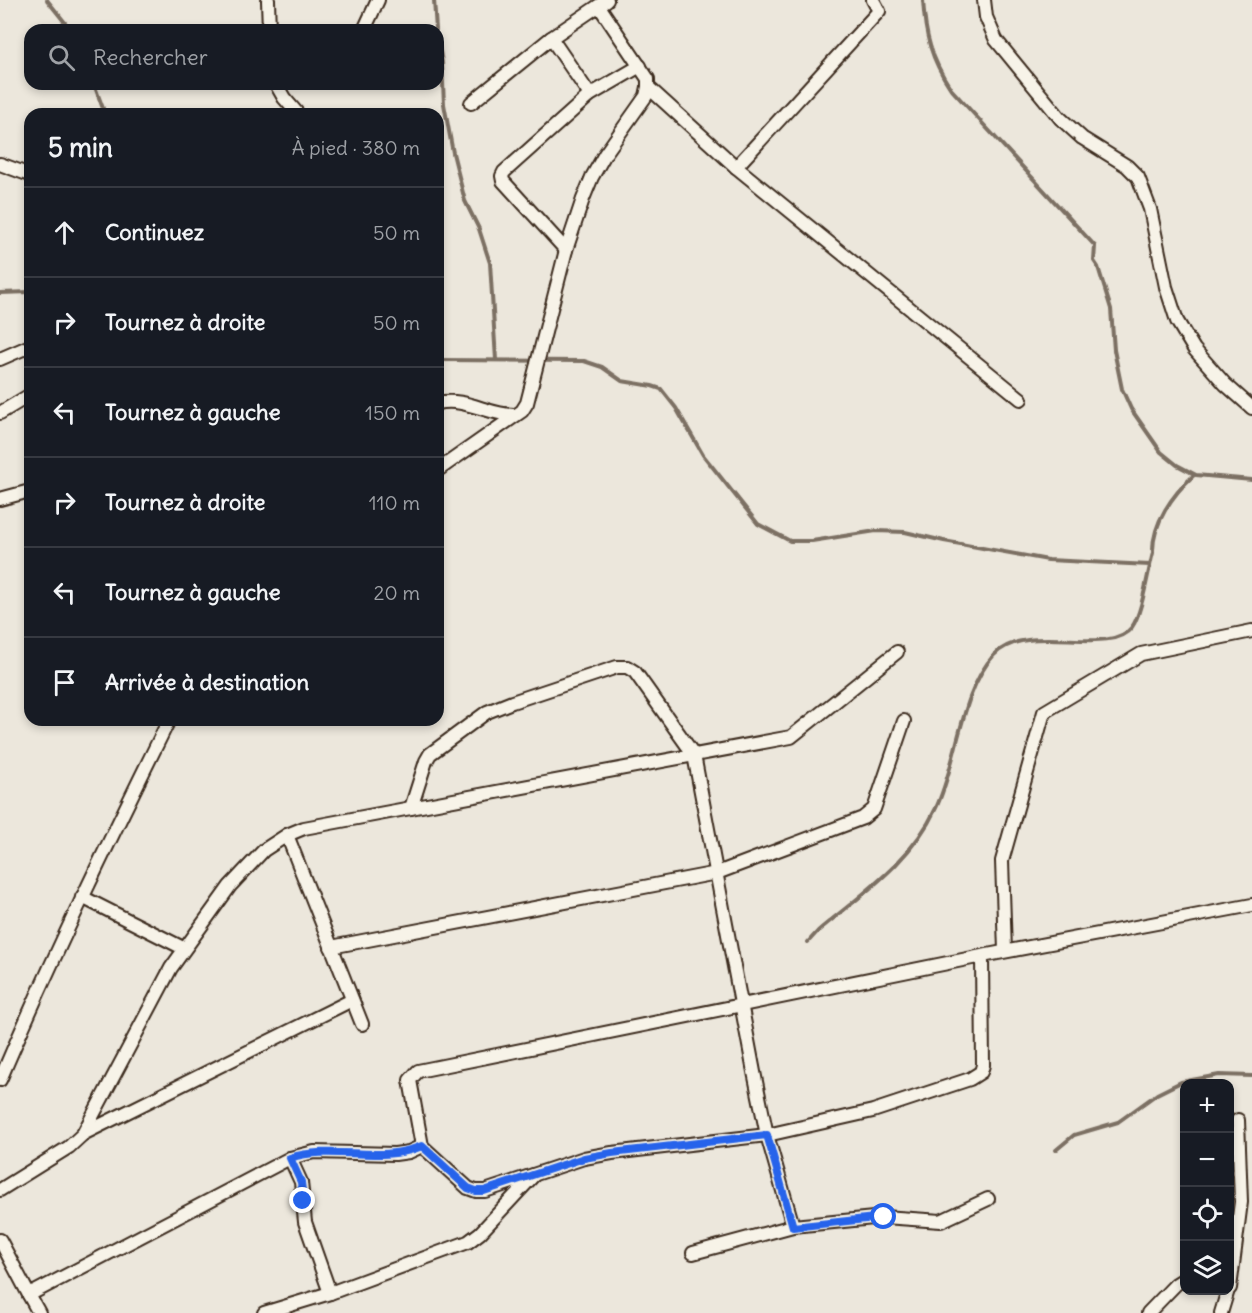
<!DOCTYPE html>
<html lang="fr">
<meta charset="utf-8">
<style>
body{margin:0;font-family:Delius,sans-serif;background:#242831;color:#f1f3f6}
.controls{position:absolute;right:18px;bottom:18px;display:grid;overflow:hidden;border-radius:12px;box-shadow:0 3px 9px #0003}
.controls button{width:54px;height:54px;display:grid;place-items:center;padding:0;border:0;border-bottom:2px solid #363941;background:#171b24;color:#f1f3f6;font:30px sans-serif}
.stop{position:absolute;width:18px;height:18px;margin:-14px;border:4px solid #2563eb;border-radius:50%;background:#fff}
.stop.end{background:#2563eb;border-color:#fff;box-shadow:0 2px 6px #0008}
.list{margin:0;padding:0;list-style:none}
h2{display:flex;justify-content:space-between;align-items:center;height:78px;margin:0;padding:0 24px;font-size:26px}
h2 small{font-size:20px;font-weight:400;color:#9ea1a6}
.list li{display:grid;grid-template-columns:39px 1fr auto;gap:18px;align-items:center;box-sizing:border-box;height:90px;padding:0 24px;border-top:2px solid #363941}
.list b{display:block;font-size:22px;white-space:nowrap}
.list em{font-size:20px;font-style:normal;color:#9ea1a6}
.icon{flex:none;width:33px;height:33px;fill:none;stroke:currentColor;stroke-width:2;stroke-linecap:round;stroke-linejoin:round}
.map{position:relative;flex:none;width:1252px;height:1313px;overflow:hidden}
.search{position:absolute;background:#171b24;box-shadow:0 3px 9px #0003;left:24px;top:24px;width:420px;height:66px;display:flex;align-items:center;gap:15px;box-sizing:border-box;padding:0 21px;border-radius:18px;color:#9ea1a6;font-size:22px}
.panel{position:absolute;background:#171b24;box-shadow:0 3px 9px #0003;left:24px;top:108px;width:420px;height:618px;border-radius:18px}
.map>svg:first-child{display:block}
.lines{fill:none;stroke-linecap:round;stroke-linejoin:round}
.stream{stroke:#7c7064;stroke-width:4}
.minor-casing{stroke:#3b2a1e;stroke-width:16}
.minor{stroke:#f7f3e8;stroke-width:12}
.route{stroke:#2563eb;stroke-width:8}
</style>
<div class="map">
<svg width="1252" height="1313" viewBox="0 0 1252 1313">
<rect width="100%" height="100%" fill="#ece7dc"/>
<filter id="ink" filterUnits="userSpaceOnUse"><feTurbulence type="fractalNoise" baseFrequency=".0167" numOctaves="2"/><feDisplacementMap in="SourceGraphic" scale="12" xChannelSelector="R" yChannelSelector="G"/><feConvolveMatrix kernelMatrix="1 2 1 2 8 2 1 2 1" color-interpolation-filters="sRGB"/></filter>
<g filter="url(#ink)">
<g class="lines">
<g class="stream">
<polyline points="47,0 71,30"/>
<polyline points="434,0 436,30"/>
<path d="M923,0c2,35 8,59 28,89l144,157 -1,15 4,6 13,42 3,41 8,39 9,20 30,43 16,13 19,10 56,5"/>
<polyline points="438,39 442,62 444,104 453,153 465,201 479,229 490,263 496,360"/>
<polyline points="94,84 105,114"/>
<polyline points="0,293 30,292"/>
<polyline points="438,360 584,361 602,367 622,381 652,386 661,389 676,408 703,455 758,524 790,541 812,541 876,531 905,532 944,541 1048,560 1150,565"/>
<path d="M808,942l10,-11c44,-37 93,-69 118,-123 22,-46 24,-116 58,-153 34,-35 115,3 138,-28 10,-13 16,-56 21,-74 -1,-30 20,-59 41,-78"/>
<polyline points="1056,1150 1074,1135 1118,1122 1157,1094 1181,1082 1219,1075 1252,1076"/>
</g>
<defs>
<g id="minor">
<polyline points="268,0 269,30"/>
<polyline points="873,0 879,11 736,167 1021,399"/>
<polyline points="984,0 986,17 996,40 1060,118 1082,138 1127,166 1138,177 1150,209 1166,287 1177,321 1194,349 1225,384 1252,408"/>
<polyline points="364,30 378,0"/>
<polyline points="551,38 590,95"/>
<polyline points="276,84 284,98 298,114"/>
<polyline points="648,87 736,167"/>
<polyline points="471,103 551,38 607,0"/>
<polyline points="0,164 30,175"/>
<polyline points="566,250 503,181 502,176 504,172 590,95 640,66"/>
<polyline points="0,359 30,346"/>
<path d="M438,403c27,-6 50,12 76,12"/>
<polyline points="0,413 30,395"/>
<polyline points="438,470 522,411 527,403 566,250 583,199 592,177 605,154 646,96 648,87 648,79 599,6"/>
<polyline points="0,499 30,491"/>
<polyline points="411,808 426,761 430,754 487,712 512,702 617,667 627,667 635,672 694,755 754,1072 767,1135 793,1226"/>
<polyline points="287,835 362,1024"/>
<polyline points="82,897 183,948"/>
<polyline points="331,947 717,873 863,818 874,809 904,721"/>
<polyline points="1005,951 1002,861 1044,712 1141,654 1252,631"/>
<polyline points="982,956 983,1065 981,1072 970,1079 873,1111 767,1135 612,1153 584,1158 485,1191 476,1191 468,1188 422,1146 410,1080 418,1071 982,956 1252,905"/>
<path d="M0,1080c52,-122 110,-241 169,-360"/>
<polyline points="83,1134 352,1000"/>
<polyline points="290,1158 301,1182 305,1222 330,1293"/>
<polyline points="0,1190 69,1147 83,1134 171,968 230,886 264,850 287,835 304,828 791,737 897,652"/>
<polyline points="0,1240 29,1295 290,1158 314,1152 395,1154 409,1152 422,1146"/>
<polyline points="693,1253 793,1226 884,1217 941,1221 988,1199"/>
<polyline points="1230,1288 1241,1202 1238,1120"/>
<polyline points="29,1295 39,1313"/>
<polyline points="264,1313 330,1293 468,1242 480,1233 534,1175"/>
<polyline points="1148,1313 1176,1284 1184,1279"/>
<polyline points="1221,1313 1228,1290"/>
</g>
</defs>
<use href="#minor" class="minor-casing"/>
<use href="#minor" class="minor"/>
</g>
</g>
<g class="lines" filter="url(#ink)">
<path class="route" d="M303,1201l-2,-19 -11,-24c43,-14 89,6 132,-12l46,42 8,3h8l100,-33 28,-5 155,-18 26,92 91,-10"/>
</g>
</svg>
<div class="controls">
<button>+</button>
<button>−</button>
<button><svg class="icon" aria-label="locate" viewBox="0 0 24 24"><circle cx="12" cy="12" r="6"/><path d="M12 2v4M12 18v4M2 12h4M18 12h4"/></svg></button>
<button><svg class="icon" aria-label="layers" viewBox="0 0 24 24"><path d="M12 4l9 5-9 5-9-5zM3 14l9 5 9-5"/></svg></button>
</div>
<div class="stop" style="left:884px;top:1217px"></div>
<div class="stop end" style="left:303px;top:1201px"></div>
<div class="search"><svg class="icon" aria-label="search" viewBox="0 0 24 24"><circle cx="10" cy="10" r="6"/><path d="M15 15l6 6"/></svg>Rechercher</div>
<section class="panel">
<h2>5 min<small>À pied · 380 m</small></h2>
<ul class="list">
<li><svg class="icon" aria-label="ahead" viewBox="0 0 24 24"><path d="M12 20V5M6 11l6-6 6 6"/></svg><div><b>Continuez</b></div><em>50 m</em></li>
<li><svg class="icon" aria-label="right" viewBox="0 0 24 24"><path d="M7 20v-9h11M14 6l5 5-5 5"/></svg><div><b>Tournez à droite</b></div><em>50 m</em></li>
<li><svg class="icon" aria-label="left" viewBox="0 0 24 24"><path d="M17 20v-9H6M10 6l-5 5 5 5"/></svg><div><b>Tournez à gauche</b></div><em>150 m</em></li>
<li><svg class="icon" aria-label="right" viewBox="0 0 24 24"><path d="M7 20v-9h11M14 6l5 5-5 5"/></svg><div><b>Tournez à droite</b></div><em>110 m</em></li>
<li><svg class="icon" aria-label="left" viewBox="0 0 24 24"><path d="M17 20v-9H6M10 6l-5 5 5 5"/></svg><div><b>Tournez à gauche</b></div><em>20 m</em></li>
<li><svg class="icon" aria-label="arrive" viewBox="0 0 24 24"><path d="M6 21V4h12l-3 4 3 4H6"/></svg><div><b>Arrivée à destination</b></div></li>
</ul>
</section>
</div>
